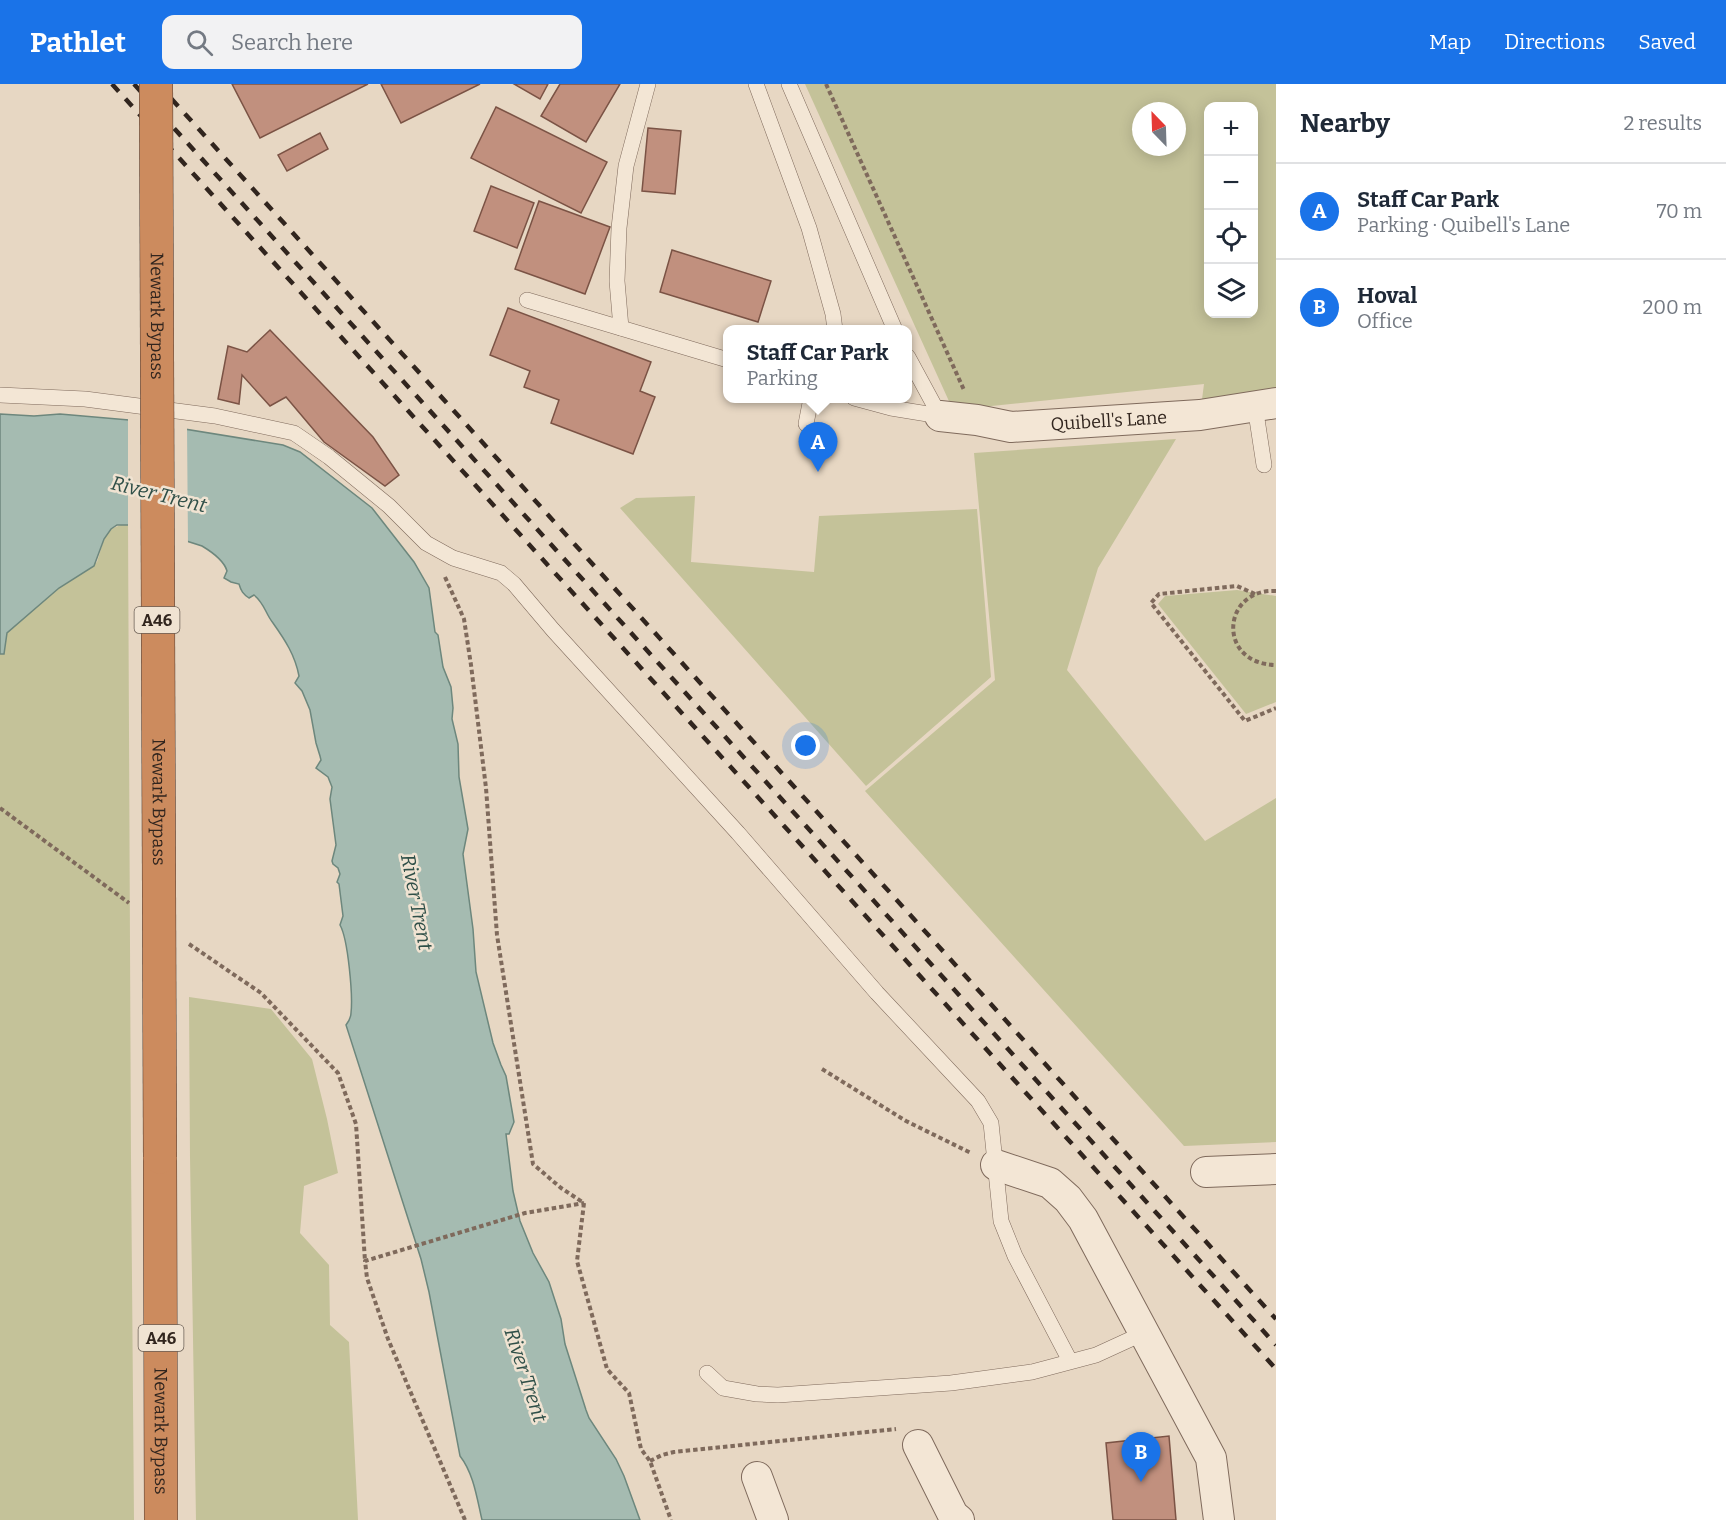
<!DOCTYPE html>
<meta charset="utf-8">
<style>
body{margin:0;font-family:Bitter,serif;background:#f2f2f3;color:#1f2937}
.controls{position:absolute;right:18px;top:18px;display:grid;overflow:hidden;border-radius:12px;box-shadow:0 3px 15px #0003}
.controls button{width:54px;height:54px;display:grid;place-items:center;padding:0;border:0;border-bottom:2px solid #e0e1e3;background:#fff;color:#1f2937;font:30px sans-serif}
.compass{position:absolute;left:1132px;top:18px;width:54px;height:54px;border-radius:50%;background:#fff;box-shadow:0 3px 15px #0003;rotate:337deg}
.you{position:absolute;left:806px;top:662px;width:21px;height:21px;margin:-15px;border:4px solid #fff;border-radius:50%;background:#1a73e8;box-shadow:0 0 0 9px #1a73e833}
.badge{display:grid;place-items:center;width:39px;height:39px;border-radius:50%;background:#1a73e8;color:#fff;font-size:20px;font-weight:700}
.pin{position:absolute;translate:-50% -50px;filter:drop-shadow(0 2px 3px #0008)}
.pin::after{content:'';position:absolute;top:32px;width:21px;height:18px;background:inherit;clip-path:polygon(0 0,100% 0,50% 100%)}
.popup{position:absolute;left:723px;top:241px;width:189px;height:78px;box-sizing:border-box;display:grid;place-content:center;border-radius:12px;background:#fff;filter:drop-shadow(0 2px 4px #0005);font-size:20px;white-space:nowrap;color:#747a83}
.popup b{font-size:22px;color:#1f2937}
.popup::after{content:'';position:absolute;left:50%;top:100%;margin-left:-12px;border:12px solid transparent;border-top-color:#fff}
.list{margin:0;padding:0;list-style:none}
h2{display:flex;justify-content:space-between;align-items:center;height:78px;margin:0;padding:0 24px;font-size:26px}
h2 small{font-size:20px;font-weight:400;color:#747a83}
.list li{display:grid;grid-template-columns:39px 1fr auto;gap:18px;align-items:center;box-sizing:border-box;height:96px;padding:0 24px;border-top:2px solid #e0e1e3}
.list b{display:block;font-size:22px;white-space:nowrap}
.list p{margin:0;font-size:20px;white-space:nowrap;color:#747a83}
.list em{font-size:20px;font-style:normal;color:#747a83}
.icon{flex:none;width:33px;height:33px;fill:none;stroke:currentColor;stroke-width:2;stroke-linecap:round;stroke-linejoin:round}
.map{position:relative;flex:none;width:1276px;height:1436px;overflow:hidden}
header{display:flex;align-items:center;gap:36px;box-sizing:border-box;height:84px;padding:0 30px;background:#1a73e8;color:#fff}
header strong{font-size:28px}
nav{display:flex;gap:33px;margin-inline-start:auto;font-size:21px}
.search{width:420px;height:54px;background:#f2f2f3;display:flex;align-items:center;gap:15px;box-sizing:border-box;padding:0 21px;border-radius:12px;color:#747a83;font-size:22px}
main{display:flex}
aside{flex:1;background:#fff}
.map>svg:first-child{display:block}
.green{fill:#c4c299;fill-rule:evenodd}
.water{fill:#a5bbb1;stroke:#6d877d;stroke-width:1.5}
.pier{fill:#e7d7c3}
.building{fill:#c1907e;stroke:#7b5345;stroke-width:1.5}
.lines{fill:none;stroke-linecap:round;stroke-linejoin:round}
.lane-casing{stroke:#7f6a5c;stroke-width:16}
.street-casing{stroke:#7f6a5c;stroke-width:32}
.highway-casing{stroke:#4d3930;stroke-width:34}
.path{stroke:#7f6a5c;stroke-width:4;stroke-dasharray:4.5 3;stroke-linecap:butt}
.lane{stroke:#f3e6d5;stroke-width:15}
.street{stroke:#f3e6d5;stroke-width:30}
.highway{stroke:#cc8b5e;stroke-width:33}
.rail{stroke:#31251e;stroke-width:4.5;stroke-dasharray:10 10;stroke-linecap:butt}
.highway-bridge-casing{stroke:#4d3930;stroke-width:34;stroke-linecap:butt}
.highway-bridge{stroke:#cc8b5e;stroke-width:33}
.labels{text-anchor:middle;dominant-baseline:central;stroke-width:5;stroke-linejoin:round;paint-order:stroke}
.shield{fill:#f0e3d2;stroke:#6a5e54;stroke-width:1.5}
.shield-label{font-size:16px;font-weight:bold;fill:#31251e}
.street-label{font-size:18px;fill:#31251e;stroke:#f0e3d2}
.water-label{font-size:20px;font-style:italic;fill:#2f4f48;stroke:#f0e3d2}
</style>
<header>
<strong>Pathlet</strong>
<div class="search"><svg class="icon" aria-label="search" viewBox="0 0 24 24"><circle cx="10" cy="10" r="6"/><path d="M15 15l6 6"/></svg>Search here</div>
<nav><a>Map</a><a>Directions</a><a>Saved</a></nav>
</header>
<main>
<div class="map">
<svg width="1276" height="1436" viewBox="0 0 1276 1436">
<rect width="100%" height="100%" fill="#e7d7c3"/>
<g class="green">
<path d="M805,0h471v319l-76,12 4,-31 -251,26zM1208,22h46v208h-46zM1141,27h36v36h-36z"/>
<polygon points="1176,355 1098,484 1067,586 1205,757 1276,714 1276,1058 1184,1062 865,707 995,596 974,369"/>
<polygon points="695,412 691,478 814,488 819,432 977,425 991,593 866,702 620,424 636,414"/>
<polygon points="128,438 131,1073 134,1436 0,1436 0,570 4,570 6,549 59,504 97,478 104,455 111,445"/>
<polygon points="1237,506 1276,512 1276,618 1246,630 1158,520 1165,512"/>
<polygon points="189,913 271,925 312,975 327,1035 338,1089 304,1102 300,1149 329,1181 330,1241 349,1258 358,1436 196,1436 190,1073"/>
</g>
<path class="water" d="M0,330l34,2 26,-2 69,6 154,25 17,7 72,56 42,54 15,26 6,44 3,3 5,32 8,20 2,21 -1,11 6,25 1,33 9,52 -5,25 10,75 3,43 17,71 8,22 5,11 8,46 -5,12h-3l7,57 7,30 13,32 16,29 12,37 4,25 21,66 3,8 27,41 8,17 16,44h-158c-5,-21 -8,-46 -22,-64l-31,-164 -8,-33 -75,-234c3,-4 5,-7 5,-12 2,-18 -3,-74 -11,-88l3,-9 -4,-32 -2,-2 3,-8 -2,-6 -5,-4 -1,-3 4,-16 -6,-46 2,-12 -4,-10 -12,-9 5,-8 -1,-4 -4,-13 -6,-33 -8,-19 -7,-8 4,-7c-4,-21 -14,-36 -26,-53 -8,-10 -8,-19 -19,-28l-5,3c-6,-4 -8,-7 -10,-14l-8,-2 -7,-4 3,-7c-3,-11 -15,-19 -25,-25l-72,-23 -1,2h-12l-6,4 -7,10 -10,27 -35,22 -52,45 -3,21h-4z"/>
<polygon class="pier" points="128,333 187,342 188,460 132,442 128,444"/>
<g class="building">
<polygon points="232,0 368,0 260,54"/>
<polygon points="381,0 480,0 401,39"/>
<polygon points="514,0 548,0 540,15"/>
<polygon points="560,0 620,0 586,58 541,32"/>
<polygon points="496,23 607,78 581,129 471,74"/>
<polygon points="648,44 681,47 675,110 642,107"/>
<polygon points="320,49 328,65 287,87 278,71"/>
<polygon points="491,102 534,119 517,164 474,147"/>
<polygon points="539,117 610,143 585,210 515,185"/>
<polygon points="672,166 771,197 758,238 660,208"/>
<polygon points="508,224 651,278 640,307 655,313 633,370 551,339 559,316 524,303 530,287 490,271"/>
<polygon points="270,246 373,353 399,391 385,402 324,358 286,313 270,322 242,291 239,320 218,315 228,262 247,268"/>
<polygon points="1169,1352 1176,1436 1113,1436 1106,1359"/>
</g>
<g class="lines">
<defs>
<g id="lane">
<polyline points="756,0 809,144 833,230 835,246"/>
<polyline points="789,0 895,246"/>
<polyline points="527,216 728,276"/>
<polyline points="621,244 617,197 619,144 626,82 648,0"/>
<polyline points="908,273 940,332"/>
<polyline points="0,311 85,315 215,332 294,349 329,373 389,422 426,459 453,474 501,489 514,500 553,546 738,749 877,909 978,1017 991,1039 1001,1137 1015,1172 1070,1277"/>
<polyline points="854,314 891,324 940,332"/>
<polyline points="1255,322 1264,381"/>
<polyline points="806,340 811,314"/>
<polyline points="707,1289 723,1304 757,1310 778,1311 951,1299 1032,1288 1096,1271 1144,1249"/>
</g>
<g id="street">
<path id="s1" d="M940,332l37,4 34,7 189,-12 76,-12"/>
<polyline points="996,1081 1050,1099 1068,1115 1083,1135 1211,1374 1219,1436"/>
<polyline points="1206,1088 1276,1085"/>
<polyline points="918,1361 953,1431 959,1436"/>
<polyline points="757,1393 773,1436"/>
</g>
<g id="highway">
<path id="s2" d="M160,1073l1,363"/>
</g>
</defs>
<use href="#lane" class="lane-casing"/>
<use href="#street" class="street-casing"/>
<use href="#highway" class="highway-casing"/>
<g class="path">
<polyline points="826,0 964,306"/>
<polyline points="445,493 464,535 471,581 486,704 497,851 533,1080 561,1104 584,1119"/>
<path d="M1276,507c-54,-3 -60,73 0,74"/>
<polyline points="1255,510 1237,502 1159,510 1151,519 1245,637 1276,624"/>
<polyline points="0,724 129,819"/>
<polyline points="189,860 261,909 338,989 356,1040 365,1177"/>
<polyline points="822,985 906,1037 971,1069"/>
<polyline points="584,1119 577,1177 607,1285 629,1309 641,1365 650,1377 671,1436"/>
<polyline points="650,1377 662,1371 674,1368 896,1345"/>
<polyline points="465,1436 388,1255 367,1194 365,1177 525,1129 584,1119"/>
</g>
<use href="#lane" class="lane"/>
<use href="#street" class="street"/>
<use href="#highway" class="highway"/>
<g class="rail">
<polyline points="112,0 1276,1285"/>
<polyline points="134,0 1276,1261"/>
<polyline points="158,0 1276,1235"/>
</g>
<defs>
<g id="highway-bridge">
<path id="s3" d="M156,0l4,1073"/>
</g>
</defs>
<use href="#highway-bridge" class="highway-bridge-casing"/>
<use href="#highway-bridge" class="highway-bridge"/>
</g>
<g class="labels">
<g class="shield">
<rect x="134.5" y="523" width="45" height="26" rx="4.5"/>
<rect x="138.5" y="1241" width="45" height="26" rx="4.5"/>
</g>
<g class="shield-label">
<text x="157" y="536">A46</text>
<text x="161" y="1254">A46</text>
</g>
<g class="street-label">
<text stroke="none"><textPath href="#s3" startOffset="232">Newark Bypass</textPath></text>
<text stroke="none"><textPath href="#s1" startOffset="170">Quibell's Lane</textPath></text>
<text stroke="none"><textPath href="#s3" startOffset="718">Newark Bypass</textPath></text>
<text stroke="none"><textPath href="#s2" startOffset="274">Newark Bypass</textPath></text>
</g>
<g class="water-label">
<text transform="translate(159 410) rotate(14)">River Trent</text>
<text transform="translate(417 818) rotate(79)">River Trent</text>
<text transform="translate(526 1291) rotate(72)">River Trent</text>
</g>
</g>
</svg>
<div class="controls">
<button>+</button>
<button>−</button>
<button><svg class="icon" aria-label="locate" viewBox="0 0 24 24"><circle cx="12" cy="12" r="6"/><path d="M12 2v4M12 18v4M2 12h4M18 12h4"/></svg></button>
<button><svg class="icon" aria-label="layers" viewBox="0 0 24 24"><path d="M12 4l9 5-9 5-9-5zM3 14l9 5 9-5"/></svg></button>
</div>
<svg class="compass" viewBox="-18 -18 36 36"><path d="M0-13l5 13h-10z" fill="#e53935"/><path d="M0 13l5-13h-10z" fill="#747a83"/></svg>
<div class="you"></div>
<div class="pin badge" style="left:818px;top:388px">A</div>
<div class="popup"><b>Staff Car Park</b>Parking</div>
<div class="pin badge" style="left:1141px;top:1398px">B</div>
</div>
<aside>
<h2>Nearby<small>2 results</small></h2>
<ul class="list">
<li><span class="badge">A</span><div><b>Staff Car Park</b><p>Parking · Quibell's Lane</p></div><em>70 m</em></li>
<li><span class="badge">B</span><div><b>Hoval</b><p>Office</p></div><em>200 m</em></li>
</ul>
</aside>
</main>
